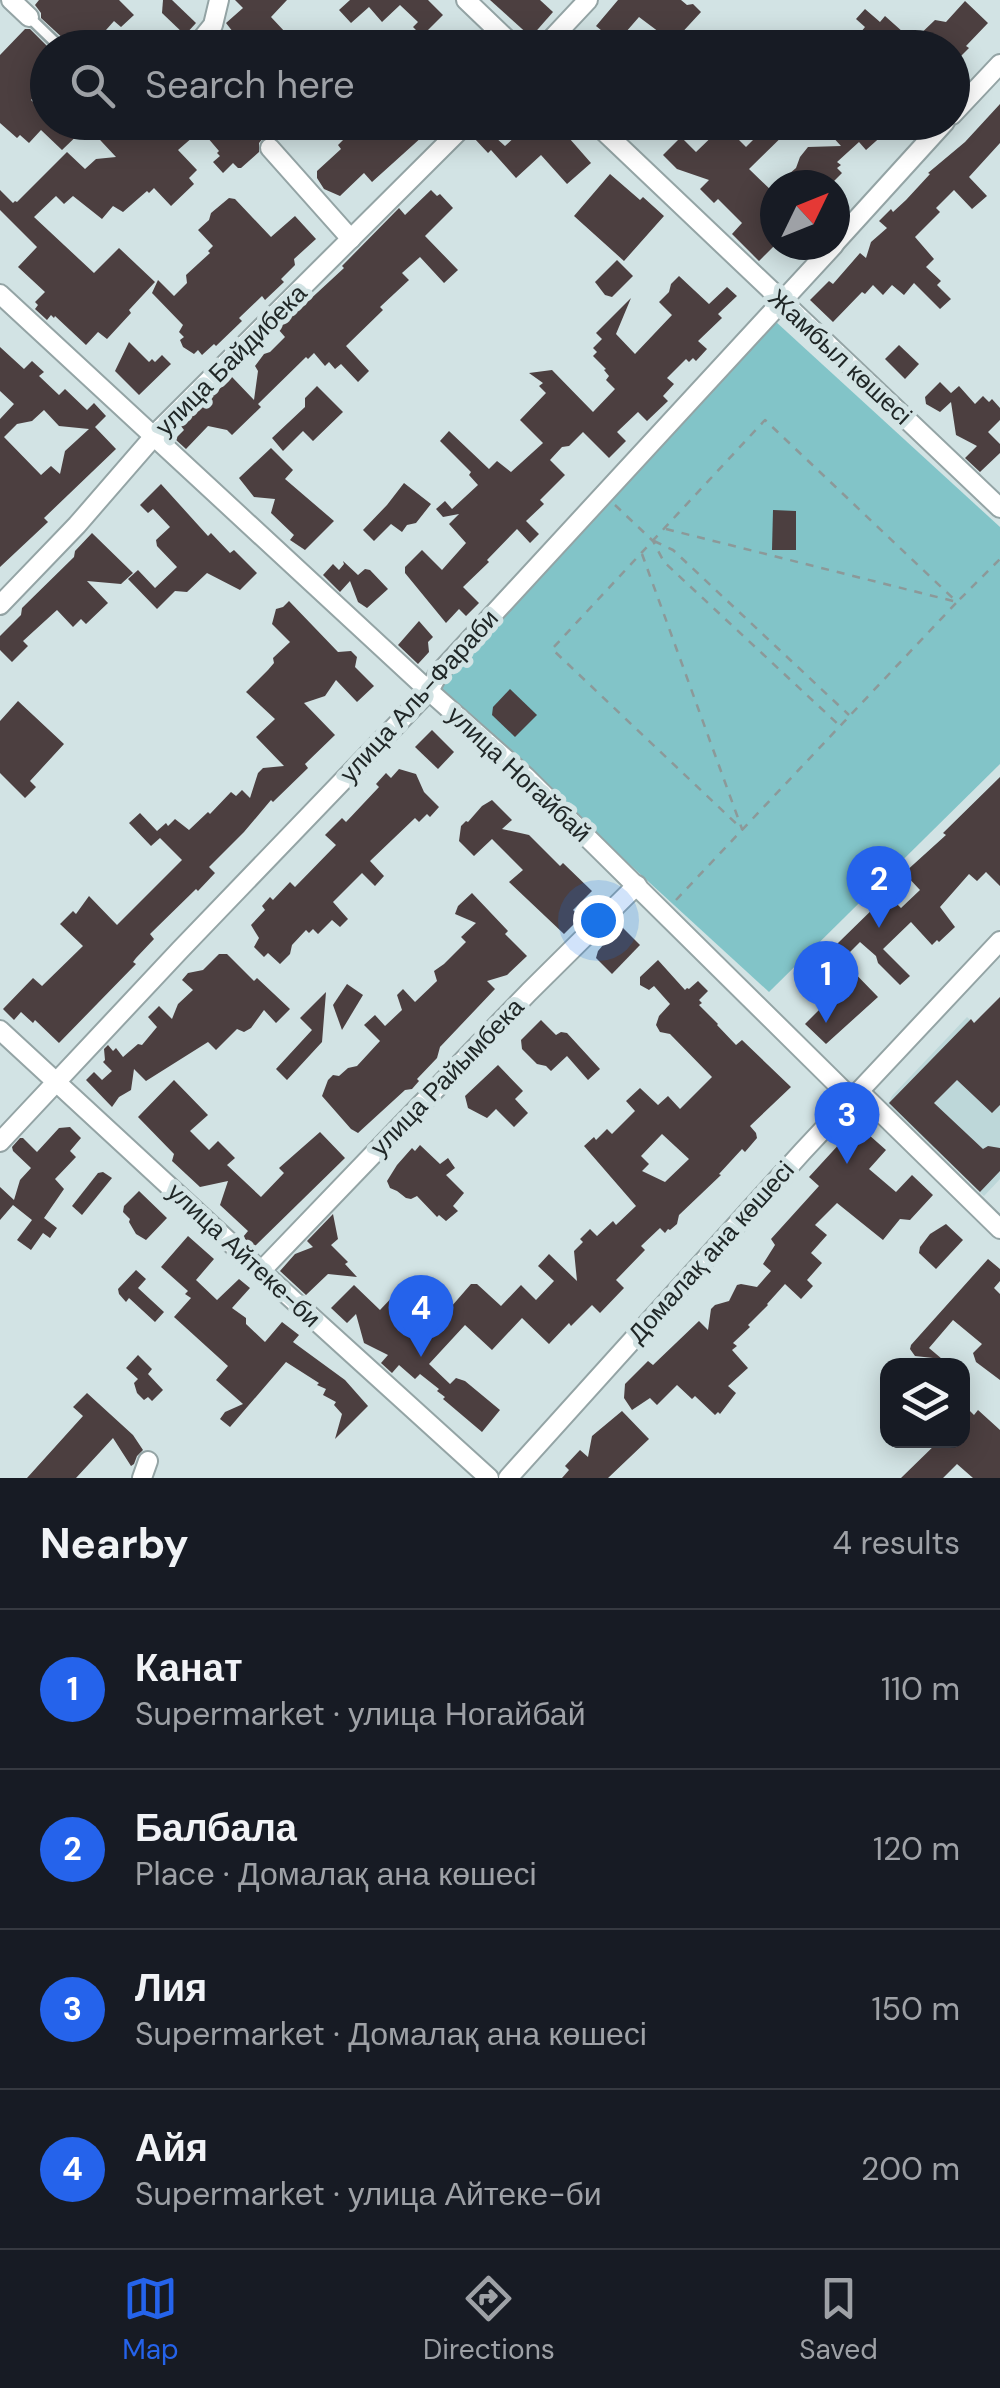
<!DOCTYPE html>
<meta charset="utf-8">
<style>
body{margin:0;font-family:"DM Sans",sans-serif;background:#20242c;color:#f1f3f6}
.controls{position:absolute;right:30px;bottom:30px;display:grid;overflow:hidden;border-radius:20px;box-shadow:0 5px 25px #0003}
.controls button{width:90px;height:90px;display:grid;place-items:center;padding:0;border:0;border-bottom:2px solid #363941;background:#171b24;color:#f1f3f6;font:50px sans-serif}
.compass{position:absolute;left:760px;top:170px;width:90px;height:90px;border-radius:50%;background:#171b24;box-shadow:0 5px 25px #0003;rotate:47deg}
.you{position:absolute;left:598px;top:920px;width:35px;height:35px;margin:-25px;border:8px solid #fff;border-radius:50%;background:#1a73e8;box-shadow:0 0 0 15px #1a73e833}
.badge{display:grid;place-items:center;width:65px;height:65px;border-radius:50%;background:#2563eb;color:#fff;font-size:32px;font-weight:700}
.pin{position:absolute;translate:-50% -82px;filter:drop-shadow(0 2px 5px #0008)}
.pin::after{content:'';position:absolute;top:52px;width:35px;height:30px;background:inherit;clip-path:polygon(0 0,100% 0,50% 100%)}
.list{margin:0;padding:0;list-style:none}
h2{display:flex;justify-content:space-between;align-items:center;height:130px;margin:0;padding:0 40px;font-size:42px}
h2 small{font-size:32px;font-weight:400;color:#9ea1a6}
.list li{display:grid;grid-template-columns:65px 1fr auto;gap:30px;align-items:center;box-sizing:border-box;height:160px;padding:0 40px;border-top:2px solid #363941}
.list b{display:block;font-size:38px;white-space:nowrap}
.list p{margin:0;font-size:32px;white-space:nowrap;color:#9ea1a6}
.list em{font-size:32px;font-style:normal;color:#9ea1a6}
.icon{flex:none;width:55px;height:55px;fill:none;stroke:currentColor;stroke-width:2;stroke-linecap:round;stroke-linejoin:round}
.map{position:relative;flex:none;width:1000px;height:1478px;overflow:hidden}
.search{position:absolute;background:#171b24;box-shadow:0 5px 25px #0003;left:30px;right:30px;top:30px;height:110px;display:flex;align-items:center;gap:25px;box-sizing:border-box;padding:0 35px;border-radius:55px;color:#9ea1a6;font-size:38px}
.sheet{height:770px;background:#171b24}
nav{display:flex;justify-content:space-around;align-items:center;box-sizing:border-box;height:140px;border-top:2px solid #363941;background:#171b24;font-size:28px;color:#9ea1a6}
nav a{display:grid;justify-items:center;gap:5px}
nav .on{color:#2563eb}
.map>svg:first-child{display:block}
.built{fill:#bdd7d9}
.green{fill:#82c4c8}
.building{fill:#4c3f40;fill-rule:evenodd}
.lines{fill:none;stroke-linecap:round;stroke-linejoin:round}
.lane-casing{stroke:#94a4a5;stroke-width:14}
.street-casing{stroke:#94a4a5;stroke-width:22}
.path{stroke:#8c9999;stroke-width:2.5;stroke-dasharray:8 8;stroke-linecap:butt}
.lane{stroke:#fff;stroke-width:9}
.street{stroke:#fff;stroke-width:18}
.labels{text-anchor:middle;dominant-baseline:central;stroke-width:10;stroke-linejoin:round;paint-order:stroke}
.street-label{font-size:25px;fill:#202727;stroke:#d2e3e4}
</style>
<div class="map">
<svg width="1000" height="1478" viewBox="0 0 1000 1478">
<rect width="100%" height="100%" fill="#d2e3e4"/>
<polygon class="built" points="967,1017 1000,1048 1000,1179 984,1196 888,1104 892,1096"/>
<polygon class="green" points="775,321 1000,527 1000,764 769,992 436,687"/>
<g class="building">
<polygon points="39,0 119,0 134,15 121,27 114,21 90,48 69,48 67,42 41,18 41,13 35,5"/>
<polygon points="163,0 172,0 196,23 185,35 162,13"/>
<polygon points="235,0 287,0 271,17 300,48 216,48 233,32 226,23 243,8"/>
<polygon points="350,0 428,0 443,15 422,36 413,27 418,22 400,5 382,22 369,7 351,23 339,10"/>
<polygon points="490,0 540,0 553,12 531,37"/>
<polygon points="618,0 681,0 687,5 693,4 701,12 677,38 687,48 668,48 658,39 659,32 639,17 612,48 594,48 607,35 596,26"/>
<polygon points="965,1 988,23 966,46 969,48 952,65 952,48 893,48 884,39 876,48 848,48 865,27 856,19 865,9 880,22 885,16 913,41 935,20 946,22"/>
<polygon points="25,29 30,29 49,48 48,83 31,100 48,116 48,122 114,122 127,137 143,122 252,122 264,137 259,143 259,152 241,168 238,168 233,163 223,173 213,162 220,156 217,153 219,151 201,130 178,150 197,170 189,178 194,184 171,206 154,188 149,193 147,191 123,212 113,206 102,219 73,196 64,204 56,196 34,217 94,273 119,248 155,282 129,310 131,313 107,339 98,332 86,345 55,316 54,318 51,315 47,320 35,309 38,305 35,302 45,292 18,267 37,247 0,210 0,190 13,203 15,201 17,202 67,152 85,169 96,159 116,157 87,126 62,150 41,130 29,143 20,135 17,138 0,123 0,55"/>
<polygon points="1000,104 1000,143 969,177 987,196 972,209 954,190 936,208 940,212 915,237 934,259 926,267 941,281 937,285 951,299 940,309 914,283 904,295 892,285 883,295 873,285 865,294 862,292 833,322 810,300 829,281 833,284 860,253 866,258 871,242 887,228 879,221 891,209 893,212 906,200 930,174 928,173 965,142"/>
<polygon points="334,122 372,122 380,131 389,122 441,122 437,134 423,136 372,182 364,173 340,196 324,189 317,178 317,171 341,149 338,145 347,136"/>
<polygon points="531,122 555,122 591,163 567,184 541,155 516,178 491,150 488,153 474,138 485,128 505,146"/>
<polygon points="771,122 797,122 749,169 775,194 775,245 759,261 732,234 742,223 718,199 714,203 700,189 709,180 677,169 663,155 681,137 696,152 724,125 746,147"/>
<polygon points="843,122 876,122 885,133 866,150 859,142 837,162 841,165 837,168 842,173 830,185 776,185 796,168 800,157 808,147 841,146 830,134"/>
<polygon points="610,174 640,200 643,197 664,216 624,261 574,216"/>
<polygon points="431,190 437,196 440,194 453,208 425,236 458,270 444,283 420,257 402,273 409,280 380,307 383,310 346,346 369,371 358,382 341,364 335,369 329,362 325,366 314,353 308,359 306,357 258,404 261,407 232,435 227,430 208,426 186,449 175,439 184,430 181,426 232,377 254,400 258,371 255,366 264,354 270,352 285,337 278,329 344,268 342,266 399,208 405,215"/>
<polygon points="229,198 235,199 271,237 295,216 316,239 294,259 295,265 281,279 284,282 265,300 262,296 239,318 242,321 216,346 214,344 202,355 198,350 194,354 183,347 180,340 184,337 179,332 183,325 152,293 158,280 174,296 187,283 186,275 210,253 208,251 213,246 198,230 209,220 211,213"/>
<polygon points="617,260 633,276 612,297 605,295 595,282"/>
<polygon points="679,276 709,304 727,287 737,296 718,314 722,318 698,341 707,349 696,361 693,358 689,362 686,359 667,378 674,384 663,396 668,401 647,421 638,412 617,432 626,441 609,458 583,432 569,446 562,447 550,460 565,475 540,500 544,504 526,521 539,534 530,543 517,529 487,560 489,562 463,587 479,603 466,616 459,609 446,623 405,573 405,567 422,550 442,570 466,543 449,524 459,514 443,517 436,509 445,501 452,509 478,485 469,475 471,472 440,441 449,431 489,469 497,461 511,472 543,443 520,420 546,393 539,386 543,383 529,373 552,370 593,412 615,389 606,380 609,376 604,370 606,369 593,356 597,352 593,348 602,339 596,333 631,298 616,334 635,354 672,315 659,302 669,292 671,284"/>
<polygon points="129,342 149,362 152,359 155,362 162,355 171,364 139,395 115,371"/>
<polygon points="899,345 919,364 905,379 885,359"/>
<path d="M0,347l24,22 8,-8 12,11 -5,4 20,19 6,-6 22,21 7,-7 12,13 -11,11 21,22 -72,69 4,4 -48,45v-148l14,-15 -14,-13zM44,410l15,16 30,3 -24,22 -5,23 -9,-8 -10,9 -37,-38 13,-13 15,-3z"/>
<polygon points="940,382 951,393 959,386 975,404 983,396 989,402 992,399 1000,408 1000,420 988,432 1000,444 1000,453 980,472 965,458 977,446 956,435 951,402 940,412 926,404 925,397"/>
<polygon points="317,386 343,412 313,441 303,431 283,451 272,438 305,407 305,398"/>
<polygon points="271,448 293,470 285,479 334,521 305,550 290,540 294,535 271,513 275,499 254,497 239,478"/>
<polygon points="404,483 431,504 416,523 407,525 402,532 391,524 374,541 363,530 387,505"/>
<polygon points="161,484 208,536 211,533 230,553 234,550 257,573 240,590 207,573 187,592 175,591 157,609 128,579 138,570 155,588 177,567 157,546 156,540 170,527 153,509 148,513 140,505"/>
<polygon points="773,510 796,511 796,550 772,550"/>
<polygon points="92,533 133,573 121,584 87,581 108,603 86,624 81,619 73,627 57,610 23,641 28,646 12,662 0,650 0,636 21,615 22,608 74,557 75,551"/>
<polygon points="343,561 358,575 365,569 370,570 388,589 367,608 358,602 350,581 340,592 323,575 333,564 339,570 344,564"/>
<polygon points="289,601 338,652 351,651 357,657 355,667 374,686 357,702 336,680 325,696 304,703 335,735 305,764 308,768 273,802 271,800 244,832 209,867 215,873 198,891 196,889 150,934 154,939 136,958 133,962 136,964 59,1043 35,1020 33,1023 21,1012 14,1020 3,1009 33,978 42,986 83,946 60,924 73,911 76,914 89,896 117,925 182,860 160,838 151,846 129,823 140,813 157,831 166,823 168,826 175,819 189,830 208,812 210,814 231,792 236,796 242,790 250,798 258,773 263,768 284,766 256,737 275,719 246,692 268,670 274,663 273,658 290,642 272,624 276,609 283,607"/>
<polygon points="419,621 433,637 428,642 429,652 418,664 398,645"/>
<polygon points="510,689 537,715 515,737 492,715 493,707"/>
<polygon points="18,701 64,744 30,781 36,787 25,798 0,773 0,721"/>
<polygon points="432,730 454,752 438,769 415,747"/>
<polygon points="399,769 416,774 424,792 439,807 430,817 427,814 419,822 415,818 370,861 384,876 375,886 362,873 333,902 348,919 340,927 332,920 318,934 313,929 309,933 306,930 292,945 290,954 280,964 268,953 264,957 254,947 259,938 251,925 265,910 262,906 270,897 273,900 290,882 295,887 336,845 325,835 342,818 346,822 379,787 376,784 386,773 391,778"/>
<polygon points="1000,777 1000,886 986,872 977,881 969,874 940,907 955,927 939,942 937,940 932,945 911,922 883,949 910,976 900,985 878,963 876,956 860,942 842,960 878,997 826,1044 805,1024 828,1001 806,979 833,952 838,943 882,900 889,907 895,902 901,908 920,890 904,873 946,835 943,833"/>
<polygon points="492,800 512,820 502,829 529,835 560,866 563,863 592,891 573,910 581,917 564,934 509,882 523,870 492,839 474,856 459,841 461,826 466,821 468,822 482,806"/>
<polygon points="472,893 508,931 505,934 527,956 507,975 487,981 495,989 440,1047 437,1058 417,1079 419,1081 412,1089 405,1090 358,1133 351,1129 322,1096 328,1080 333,1075 339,1076 348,1068 357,1066 380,1041 364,1025 375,1015 385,1026 402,1010 397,995 403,989 415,1002 437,981 434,971 444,964 466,942 461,937 476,923 455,914 458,906"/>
<polygon points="620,925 640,945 612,974 596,958 598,951"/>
<polygon points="219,954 227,954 254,981 257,978 290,1009 276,1023 264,1010 251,1028 244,1032 237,1029 216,1050 208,1042 146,1081 134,1069 131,1090 119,1097 112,1107 86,1080 94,1072 102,1080 112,1071 103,1062 105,1060 104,1049 108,1045 113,1051 116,1048 123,1057 138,1044 142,1045 157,1027 148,1017 159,1006 172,1019 178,1004 193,990 182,980 188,973 203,970"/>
<path d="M658,960l27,30 2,-2 2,1 9,-8 10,10 -9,9 3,3 -3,2 19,19 -1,1 19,20 6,-5 49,47 -41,39 6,7 1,5 -12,14 -3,-3 -23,25 2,1 -42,40 -2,9 -7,6 -2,-1 -3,4 -5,-5 -19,18 4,4 -29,30 8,8 -24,25 -8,-8 -21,21 -2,-3 -20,21 -27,-26 -30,32 -27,-25 -36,39 21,20 6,-6 9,3 35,29 -18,22 -39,-33 2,-2 -8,-6 2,-2 -19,-15 -5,5 -16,-14 -7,8 -11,-10 7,-8 -24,-12 -8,-29 -9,9 -16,-15 23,-23 26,25 18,-19 35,31 11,-7 27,-31h6l24,22 20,-21 15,15 18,-19 -16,-15 11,-12 28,27 -3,-30 9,-9 -3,-3 10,-10 7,7 16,-15 3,4 20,-19 -52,-60 10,-9 2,3 11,-11 5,5 23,-23 -9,-10 14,-13 18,17 10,-9 12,13 32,-32 -42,-43 -10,-2 -4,-7 3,-9 11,-12 -16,-18 -5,4 -9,-5v-8zM662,1134l27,25 -24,23 -23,-11 7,-7 -8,-8z"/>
<polygon points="347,984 363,995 342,1030 333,1005"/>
<polygon points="326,992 322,1042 287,1080 276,1069 312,1030 300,1018"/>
<polygon points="1000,997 1000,1105 992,1113 957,1080 934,1103 983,1149 988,1146 1000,1148 1000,1171 980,1192 889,1103 971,1019 974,1023"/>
<polygon points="541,1020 556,1035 561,1032 567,1033 600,1069 588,1080 567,1056 551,1071 546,1066 537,1064 522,1049 521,1040"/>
<polygon points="498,1065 523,1091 515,1099 528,1113 514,1127 496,1109 487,1118 468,1108 465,1096"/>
<polygon points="174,1080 208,1115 190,1131 209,1150 218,1141 235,1158 227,1165 261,1197 284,1173 279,1168 320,1132 345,1158 254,1247 243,1237 248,1231 220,1205 228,1181 200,1187 172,1161 174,1154 138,1117"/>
<polygon points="70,1127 81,1138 70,1151 76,1157 55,1179 64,1189 44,1218 57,1228 50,1238 43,1233 31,1250 17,1240 32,1220 13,1205 0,1220 0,1187 14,1200 20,1180 31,1168 13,1151 12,1147 20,1138 23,1138 37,1152 59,1128"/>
<polygon points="860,1127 886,1150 869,1169 896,1192 912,1175 933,1195 910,1220 900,1219 883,1240 837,1203 815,1225 827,1235 811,1253 822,1263 807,1280 813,1286 801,1299 785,1284 767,1304 768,1305 748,1325 750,1327 733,1343 737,1346 732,1350 748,1368 728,1386 736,1393 720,1414 718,1412 715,1415 695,1396 692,1399 677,1385 657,1405 650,1398 632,1410 624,1398 625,1384 648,1361 653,1365 699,1321 708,1330 711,1309 715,1305 729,1301 737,1285 741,1284 757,1287 771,1271 763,1264 775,1245 771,1239 819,1186 809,1177 854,1128"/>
<polygon points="420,1145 440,1164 448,1158 455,1168 446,1175 464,1193 453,1206 458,1211 446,1221 439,1215 437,1217 417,1196 411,1199 406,1198 397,1191 390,1188 387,1181 397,1165 412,1148 415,1151"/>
<polygon points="103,1172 112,1178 82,1215 72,1206 98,1173"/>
<polygon points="139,1191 167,1218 146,1240 136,1234 129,1222 130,1219 123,1212 124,1206"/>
<polygon points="333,1214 338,1239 331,1245 348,1262 345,1264 357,1277 328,1274 306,1295 280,1271 295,1254 313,1247 307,1241"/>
<polygon points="946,1224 963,1240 936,1269 919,1253 920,1247 930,1234"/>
<polygon points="188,1236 214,1259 196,1280 217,1300 239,1279 250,1288 232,1308 246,1318 246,1324 265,1342 282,1322 299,1335 293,1342 345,1380 368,1406 335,1439 342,1414 334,1405 336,1402 323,1395 326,1389 317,1385 319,1383 286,1362 230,1427 220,1419 225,1412 243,1404 216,1380 228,1366 174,1317 191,1298 185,1294 188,1291 161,1267"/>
<polygon points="988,1259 1000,1269 1000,1281 994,1288 1000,1294 1000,1380 976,1362 973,1353 982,1344 953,1320 929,1348 942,1359 915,1356 910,1349 911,1345"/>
<polygon points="136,1270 146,1279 138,1288 164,1312 155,1322 129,1298 126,1302 119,1294 118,1289"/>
<polygon points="138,1355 152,1369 148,1374 163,1390 152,1401 148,1397 144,1400 137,1393 134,1383 138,1379 126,1368"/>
<polygon points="87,1393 133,1435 143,1450 137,1456 134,1464 131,1466 113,1438 76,1478 27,1478 83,1416 73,1407"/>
<polygon points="962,1403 974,1415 978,1410 1000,1430 1000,1478 973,1478 957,1464 943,1478 901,1478 940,1440 962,1440"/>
<polygon points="622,1411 649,1439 608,1478 562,1478 569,1470 565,1466 580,1450 588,1457 592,1436"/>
</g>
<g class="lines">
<defs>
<polyline id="lane" points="29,17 61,48"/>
<g id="street">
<polyline points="11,0 29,17"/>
<polyline points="466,0 516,48"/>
<polyline points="200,41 213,25 219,0"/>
<polyline points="543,48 588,0"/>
<polyline points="952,115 1000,64"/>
<polyline points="594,122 1000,508"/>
<polyline points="270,148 351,239"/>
<polyline points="835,243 945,122"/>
<polyline points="0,294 429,691 526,777 853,1100"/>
<polyline points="0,605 77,525 162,427 468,122"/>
<polyline points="0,1030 261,1271 489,1478"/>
<polyline points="860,1092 1000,1229"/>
<polyline points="0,1142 180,950 429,691 438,674 834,245"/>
<polyline points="261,1271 529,992 637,885"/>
<polyline points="142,1478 148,1461"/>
<polyline points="508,1478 803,1151 1000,941"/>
</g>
</defs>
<use href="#lane" class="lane-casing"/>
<use href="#street" class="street-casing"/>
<g class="path">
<polyline points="615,505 653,541 664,562 840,726"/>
<polyline points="666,529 957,602 1000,559"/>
<polyline points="654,541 673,550 849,715"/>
<polyline points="642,554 742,829"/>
<polyline points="676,900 957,602 765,420 552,649 743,830"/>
</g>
<use href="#lane" class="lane"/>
<use href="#street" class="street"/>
</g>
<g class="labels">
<g class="street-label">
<text transform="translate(840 357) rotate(43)">Жамбыл көшесі</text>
<text transform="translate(231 360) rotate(-45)">улица Байдибека</text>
<text transform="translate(419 696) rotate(-48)">улица Аль-Фараби</text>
<text transform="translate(519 774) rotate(43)">улица Ногайбай</text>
<text transform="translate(447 1077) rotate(-46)">улица Райымбека</text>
<text transform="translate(711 1252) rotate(-48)">Домалақ ана көшесі</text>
<text transform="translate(244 1255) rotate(43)">улица Айтеке-би</text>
</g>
</g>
</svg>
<div class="controls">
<button><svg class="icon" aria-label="layers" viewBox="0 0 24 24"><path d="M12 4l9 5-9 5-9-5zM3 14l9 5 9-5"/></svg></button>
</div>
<svg class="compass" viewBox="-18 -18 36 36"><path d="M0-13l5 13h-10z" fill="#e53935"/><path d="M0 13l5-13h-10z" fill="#9ea1a6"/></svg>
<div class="you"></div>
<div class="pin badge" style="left:826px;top:1023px">1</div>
<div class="pin badge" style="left:879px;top:928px">2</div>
<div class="pin badge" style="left:847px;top:1164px">3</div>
<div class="pin badge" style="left:421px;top:1357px">4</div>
<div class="search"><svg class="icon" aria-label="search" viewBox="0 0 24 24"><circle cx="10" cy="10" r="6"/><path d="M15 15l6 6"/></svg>Search here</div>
</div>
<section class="sheet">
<h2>Nearby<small>4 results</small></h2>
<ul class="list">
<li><span class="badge">1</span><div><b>Канат</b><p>Supermarket · улица Ногайбай</p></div><em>110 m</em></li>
<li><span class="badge">2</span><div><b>Балбала</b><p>Place · Домалақ ана көшесі</p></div><em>120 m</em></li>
<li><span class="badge">3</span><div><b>Лия</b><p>Supermarket · Домалақ ана көшесі</p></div><em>150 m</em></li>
<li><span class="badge">4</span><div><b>Айя</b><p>Supermarket · улица Айтеке-би</p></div><em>200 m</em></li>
</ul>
</section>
<nav>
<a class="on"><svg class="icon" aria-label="map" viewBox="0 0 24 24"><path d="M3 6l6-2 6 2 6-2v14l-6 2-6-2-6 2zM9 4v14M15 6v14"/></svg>Map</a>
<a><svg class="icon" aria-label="directions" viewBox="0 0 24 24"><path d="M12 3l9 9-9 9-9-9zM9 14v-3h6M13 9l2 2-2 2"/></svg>Directions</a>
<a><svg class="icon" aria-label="saved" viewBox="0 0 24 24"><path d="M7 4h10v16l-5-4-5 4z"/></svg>Saved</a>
</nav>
